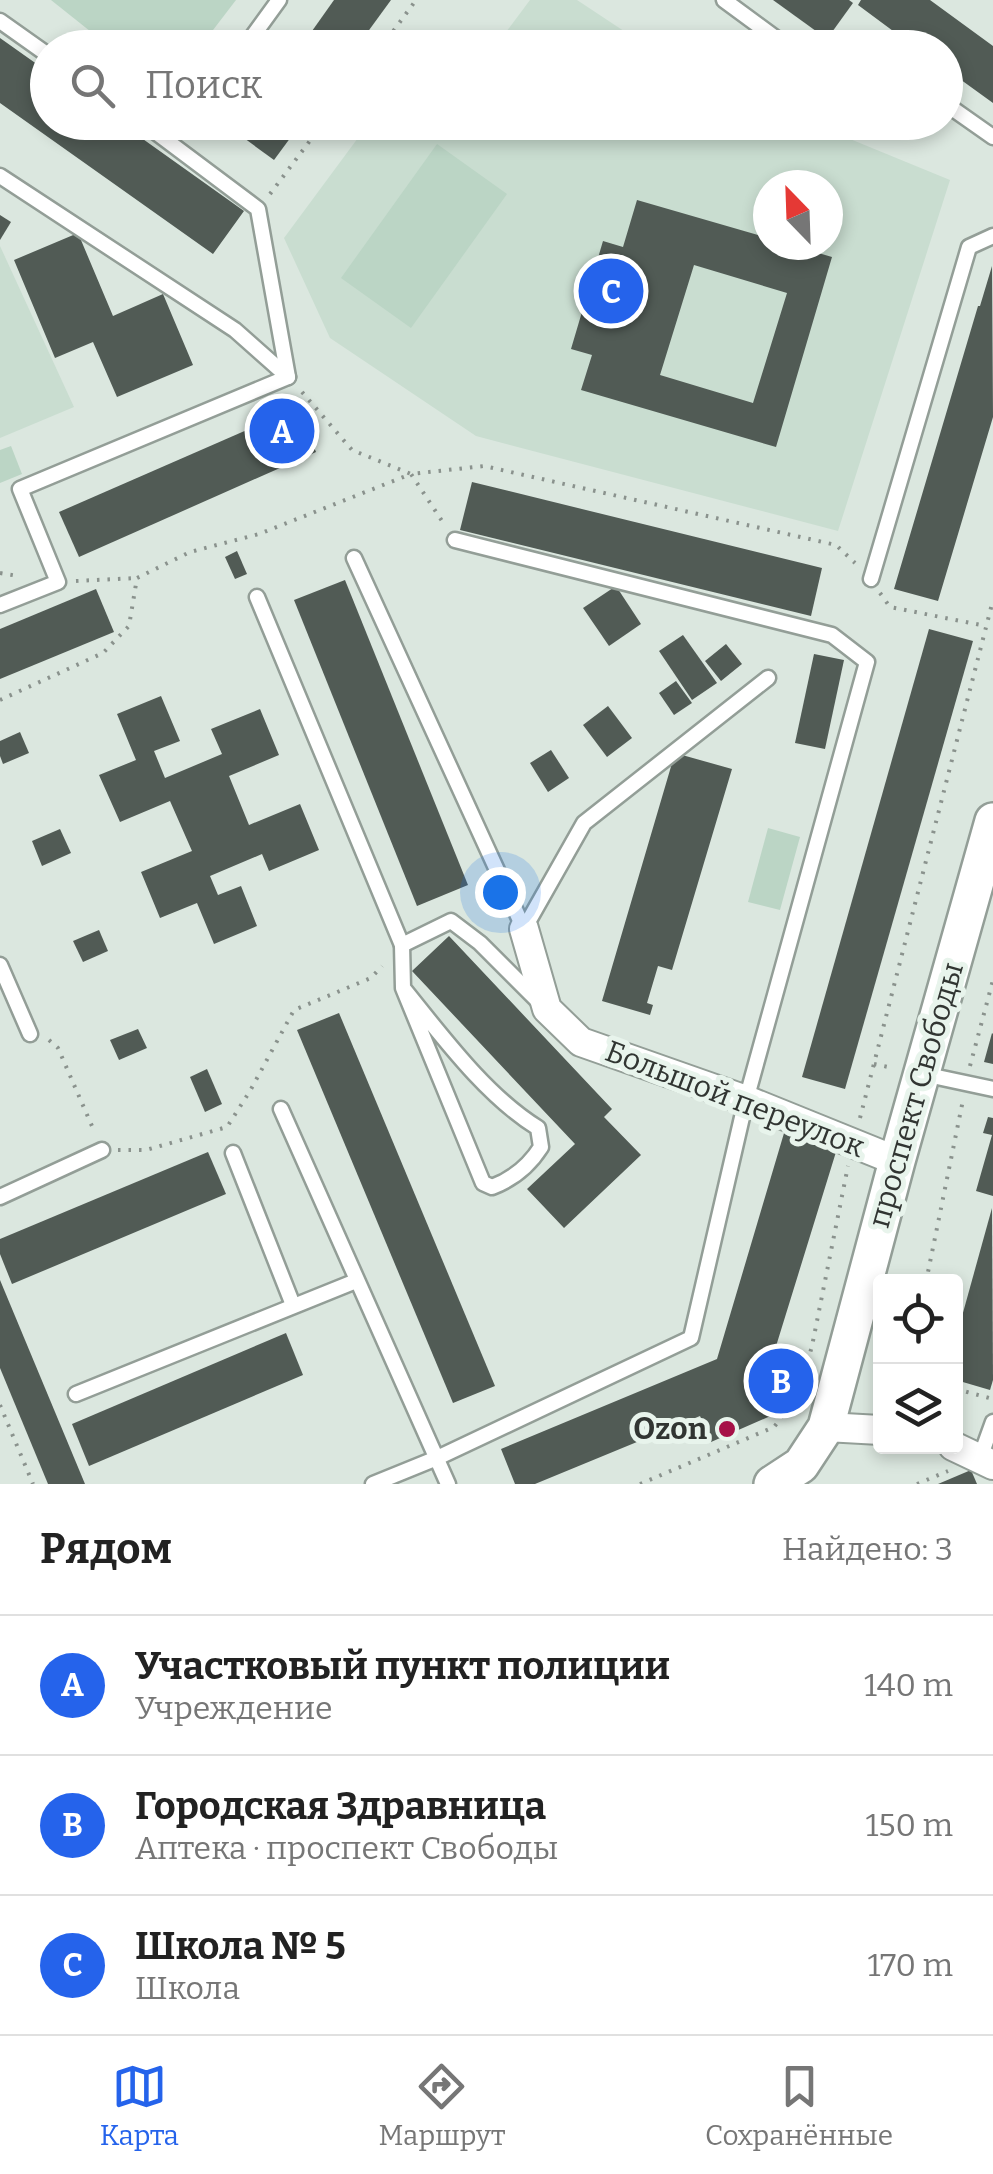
<!DOCTYPE html>
<html lang="ru">
<meta charset="utf-8">
<style>
body{margin:0;font-family:Bitter,serif;background:#f2f2f2;color:#222}
.controls{position:absolute;right:30px;bottom:30px;display:grid;overflow:hidden;border-radius:10px;box-shadow:0 5px 15px #0003}
.controls button{width:90px;height:90px;display:grid;place-items:center;padding:0;border:0;border-bottom:2px solid #e0e0e0;background:#fff;color:#222;font:50px sans-serif}
.compass{position:absolute;left:753px;top:170px;width:90px;height:90px;border-radius:50%;background:#fff;box-shadow:0 5px 15px #0003;rotate:337deg}
.you{position:absolute;left:500px;top:892px;width:35px;height:35px;margin:-25px;border:8px solid #fff;border-radius:50%;background:#1a73e8;box-shadow:0 0 0 15px #1a73e833}
.badge{display:grid;place-items:center;width:65px;height:65px;border-radius:50%;background:#2563eb;color:#fff;font-size:32px;font-weight:700}
.pin{position:absolute;translate:-50% -50%;border:5px solid #fff;box-shadow:0 2px 10px #0006}
.list{margin:0;padding:0;list-style:none}
h2{display:flex;justify-content:space-between;align-items:center;height:130px;margin:0;padding:0 40px;font-size:42px}
h2 small{font-size:32px;font-weight:400;color:#767676}
.list li{display:grid;grid-template-columns:65px 1fr auto;gap:30px;align-items:center;box-sizing:border-box;height:140px;padding:0 40px;border-top:2px solid #e0e0e0}
.list b{display:block;font-size:38px;white-space:nowrap}
.list p{margin:0;font-size:32px;white-space:nowrap;color:#767676}
.list em{font-size:32px;font-style:normal;color:#767676}
.icon{flex:none;width:55px;height:55px;fill:none;stroke:currentColor;stroke-width:2;stroke-linecap:round;stroke-linejoin:round}
.map{position:relative;flex:none;width:993px;height:1484px;overflow:hidden}
.search{position:absolute;background:#fff;box-shadow:0 5px 15px #0003;left:30px;right:30px;top:30px;height:110px;display:flex;align-items:center;gap:25px;box-sizing:border-box;padding:0 35px;border-radius:55px;color:#767676;font-size:38px}
.sheet{height:550px;background:#fff}
nav{display:flex;justify-content:space-around;align-items:center;box-sizing:border-box;height:140px;border-top:2px solid #e0e0e0;background:#fff;font-size:28px;color:#767676}
nav a{display:grid;justify-items:center;gap:5px}
nav .on{color:#2563eb}
.map>svg:first-child{display:block}
.built{fill:#c9ddd0;fill-rule:evenodd}
.green{fill:#bbd5c5}
.building{fill:#515b55;fill-rule:evenodd}
.lines{fill:none;stroke-linecap:round;stroke-linejoin:round}
.service-casing{stroke:#939e97;stroke-width:19}
.minor-casing{stroke:#939e97;stroke-width:32}
.tertiary-casing{stroke:#939e97;stroke-width:40}
.path{stroke:#8a928d;stroke-width:4;stroke-dasharray:2.5 8;stroke-linecap:butt}
.service{stroke:#fff;stroke-width:14}
.minor{stroke:#fff;stroke-width:28}
.tertiary{stroke:#fff;stroke-width:35}
.poi-dot{fill:#a61147;stroke:#e8f4ec;stroke-width:4}
.labels{text-anchor:middle;dominant-baseline:central;stroke-width:10;stroke-linejoin:round;paint-order:stroke}
.street-label{font-size:30px;fill:#313532;stroke:#e8f4ec}
.poi-label{font-size:30px;font-weight:bold;fill:#313532;stroke:#e8f4ec;text-anchor:end}
</style>
<div class="map">
<svg width="993" height="1484" viewBox="0 0 993 1484">
<rect width="100%" height="100%" fill="#dbe7df"/>
<g class="built">
<polygon points="530,0 577,0 648,47 495,47"/>
<path d="M439,122l372,1 139,57 -112,351 -362,-95 -146,-98 -46,-100 85,-115h48l15,9zM768,185h60v60h-60z"/>
<polygon points="0,246 74,407 0,438"/>
</g>
<g class="green">
<polygon points="51,0 236,0 200,47 110,47"/>
<polygon points="437,144 507,194 411,328 341,278"/>
<polygon points="11,446 22,474 0,483 0,450"/>
<polygon points="768,828 800,837 780,910 748,902"/>
</g>
<g class="building">
<polygon points="334,0 391,0 356,48 300,48"/>
<polygon points="773,0 849,0 853,3 827,39"/>
<polygon points="861,0 930,0 993,46 993,103 946,69 946,48 916,48 858,5"/>
<polygon points="0,38 48,72 48,122 119,122 244,211 213,254 0,103"/>
<polygon points="245,122 302,122 274,160 237,133"/>
<path d="M637,200l131,38v7h23l41,12 -56,190 -195,-57 11,-35 -21,-6 32,-108 20,6zM694,265l93,28 -34,110 -93,-28z"/>
<polygon points="0,215 11,222 0,240"/>
<polygon points="78,233 113,316 163,294 193,365 117,397 93,342 55,358 14,260"/>
<polygon points="992,266 993,417 938,601 894,589 978,306 980,306"/>
<polygon points="297,408 316,452 79,557 59,512"/>
<polygon points="472,482 822,568 811,616 460,530"/>
<polygon points="237,551 247,574 235,579 225,557"/>
<polygon points="345,580 468,885 417,906 294,600"/>
<polygon points="616,586 641,624 609,646 583,608"/>
<polygon points="96,589 114,632 0,679 0,629"/>
<polygon points="929,629 973,641 845,1089 802,1077"/>
<polygon points="683,635 717,683 692,700 659,651"/>
<polygon points="726,644 742,664 721,681 705,661"/>
<polygon points="814,654 844,660 825,749 795,743"/>
<polygon points="676,681 692,703 674,715 659,693"/>
<polygon points="161,696 180,741 154,751 165,778 222,754 211,729 260,709 279,755 229,776 249,825 300,804 319,850 269,871 262,854 210,876 218,895 241,886 257,926 214,944 197,903 160,918 141,872 192,851 170,801 120,822 99,775 136,760 117,714"/>
<polygon points="608,706 632,738 607,757 583,725"/>
<polygon points="20,732 29,753 3,764 0,756 0,741"/>
<polygon points="551,750 569,778 548,792 530,763"/>
<polygon points="675,753 732,769 672,970 658,966 647,1003 653,1005 650,1015 602,1001"/>
<polygon points="60,829 71,853 42,866 32,841"/>
<polygon points="99,930 108,951 83,962 73,941"/>
<polygon points="449,936 612,1109 604,1117 641,1155 564,1228 527,1189 575,1144 412,971"/>
<polygon points="339,1013 495,1386 453,1403 297,1030"/>
<polygon points="138,1029 147,1048 119,1060 110,1040"/>
<polygon points="992,1033 993,1034 993,1064 984,1062"/>
<polygon points="207,1069 222,1104 205,1112 190,1077"/>
<polygon points="988,1117 993,1118 993,1196 976,1191 992,1135 983,1133"/>
<polygon points="787,1123 840,1139 773,1356 796,1363 788,1394 775,1414 711,1442 700,1416 535,1484 515,1484 501,1449 717,1359"/>
<polygon points="208,1152 226,1194 12,1284 0,1254 0,1239"/>
<polygon points="992,1208 993,1380 990,1390 956,1380 956,1338"/>
<polygon points="0,1280 85,1484 48,1484 0,1368"/>
<polygon points="286,1333 303,1375 89,1466 72,1424"/>
<polygon points="971,1470 977,1484 938,1484"/>
</g>
<g class="lines">
<defs>
<g id="service">
<polyline points="724,0 789,48"/>
<polyline points="0,21 48,55"/>
<polyline points="244,48 279,0"/>
<polyline points="946,104 993,137"/>
<polyline points="0,176 235,330 288,377"/>
<polyline points="354,558 524,929"/>
<polyline points="871,579 969,247 993,236"/>
<polyline points="257,597 402,945 451,921 480,943 539,1002"/>
<polyline points="0,605 58,582 20,489 288,377 258,209 142,122"/>
<polyline points="524,929 584,823 768,678"/>
<path d="M402,945l1,43 80,195 9,4c21,-8 37,-21 49,-40l-3,-19c-52,-32 -96,-92 -135,-140"/>
<polyline points="0,965 30,1034"/>
<polyline points="923,1074 993,1089"/>
<polyline points="281,1109 448,1484"/>
<polyline points="233,1153 293,1305"/>
<polyline points="0,1197 102,1150"/>
<polyline points="76,1394 356,1281"/>
<polyline points="980,1458 993,1422"/>
<polyline points="373,1484 437,1458 691,1338 746,1100 867,662 832,635 455,540"/>
</g>
<g id="minor">
<polyline points="524,929 547,1009 581,1042 746,1100 897,1161"/>
<polyline points="826,1427 880,1430"/>
<polyline points="953,1446 993,1465"/>
</g>
<polyline id="tertiary" points="772,1484 801,1465 826,1427 897,1161 993,821"/>
</defs>
<use href="#service" class="service-casing"/>
<use href="#minor" class="minor-casing"/>
<use href="#tertiary" class="tertiary-casing"/>
<g class="path">
<polyline points="381,48 416,0"/>
<polyline points="270,194 324,122"/>
<polyline points="302,392 352,450 411,474 484,466 836,545 855,563"/>
<polyline points="0,573 18,576"/>
<polyline points="76,581 137,578"/>
<polyline points="880,593 890,607 986,626"/>
<polyline points="0,700 103,653 129,626 137,578 190,552 259,534 411,474 444,524"/>
<polyline points="49,1040 58,1048 95,1133"/>
<polyline points="874,1064 893,1068"/>
<polyline points="970,1066 993,980"/>
<polyline points="860,1118 993,600"/>
<polyline points="118,1150 146,1150 227,1127 250,1091 294,1010 371,978 382,966"/>
<polyline points="926,1282 963,1100"/>
<polyline points="956,1389 993,1399"/>
<polyline points="0,1405 33,1484"/>
<polyline points="640,1484 774,1427 798,1396 812,1346 848,1166"/>
<polyline points="917,1484 948,1471"/>
</g>
<use href="#service" class="service"/>
<use href="#minor" class="minor"/>
<use href="#tertiary" class="tertiary"/>
</g>
<circle class="poi-dot" cx="727" cy="1429" r="10"/>
<g class="labels">
<g class="street-label">
<text transform="translate(916 1095) rotate(-74)">проспект Свободы</text>
<text transform="translate(735 1099) rotate(21)">Большой переулок</text>
</g>
<g class="poi-label">
<text x="707" y="1429">Ozon</text>
</g>
</g>
</svg>
<div class="controls">
<button><svg class="icon" aria-label="locate" viewBox="0 0 24 24"><circle cx="12" cy="12" r="6"/><path d="M12 2v4M12 18v4M2 12h4M18 12h4"/></svg></button>
<button><svg class="icon" aria-label="layers" viewBox="0 0 24 24"><path d="M12 4l9 5-9 5-9-5zM3 14l9 5 9-5"/></svg></button>
</div>
<svg class="compass" viewBox="-18 -18 36 36"><path d="M0-13l5 13h-10z" fill="#e53935"/><path d="M0 13l5-13h-10z" fill="#767676"/></svg>
<div class="you"></div>
<div class="pin badge" style="left:282px;top:431px">A</div>
<div class="pin badge" style="left:781px;top:1381px">B</div>
<div class="pin badge" style="left:611px;top:291px">C</div>
<div class="search"><svg class="icon" aria-label="search" viewBox="0 0 24 24"><circle cx="10" cy="10" r="6"/><path d="M15 15l6 6"/></svg>Поиск</div>
</div>
<section class="sheet">
<h2>Рядом<small>Найдено: 3</small></h2>
<ul class="list">
<li><span class="badge">A</span><div><b>Участковый пункт полиции</b><p>Учреждение</p></div><em>140 m</em></li>
<li><span class="badge">B</span><div><b>Городская Здравница</b><p>Аптека · проспект Свободы</p></div><em>150 m</em></li>
<li><span class="badge">C</span><div><b>Школа № 5</b><p>Школа</p></div><em>170 m</em></li>
</ul>
</section>
<nav>
<a class="on"><svg class="icon" aria-label="map" viewBox="0 0 24 24"><path d="M3 6l6-2 6 2 6-2v14l-6 2-6-2-6 2zM9 4v14M15 6v14"/></svg>Карта</a>
<a><svg class="icon" aria-label="directions" viewBox="0 0 24 24"><path d="M12 3l9 9-9 9-9-9zM9 14v-3h6M13 9l2 2-2 2"/></svg>Маршрут</a>
<a><svg class="icon" aria-label="saved" viewBox="0 0 24 24"><path d="M7 4h10v16l-5-4-5 4z"/></svg>Сохранённые</a>
</nav>
